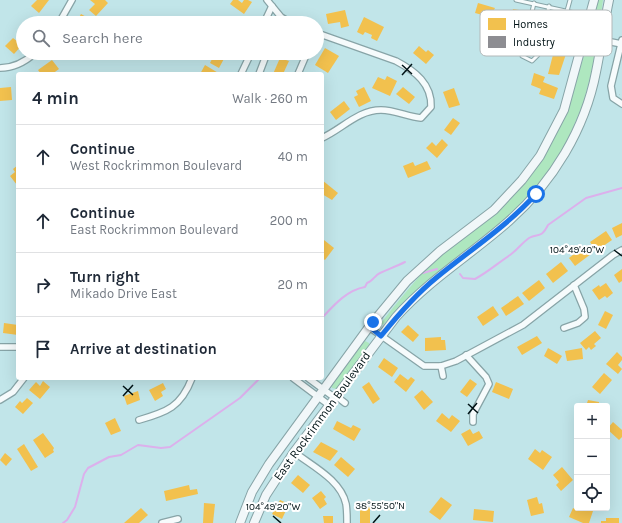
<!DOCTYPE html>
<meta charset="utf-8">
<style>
body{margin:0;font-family:Karla,sans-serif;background:#f6f6f7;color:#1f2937}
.controls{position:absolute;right:12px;bottom:12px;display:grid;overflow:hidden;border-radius:4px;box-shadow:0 4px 16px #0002}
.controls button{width:36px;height:36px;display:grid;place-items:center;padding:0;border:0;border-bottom:1px solid #e0e1e3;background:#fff;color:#1f2937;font:20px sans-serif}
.stop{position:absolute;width:12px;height:12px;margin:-9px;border:3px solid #1a73e8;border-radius:50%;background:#fff}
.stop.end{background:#1a73e8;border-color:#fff;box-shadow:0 1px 4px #0008}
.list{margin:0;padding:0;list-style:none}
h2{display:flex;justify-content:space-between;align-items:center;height:52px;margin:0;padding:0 16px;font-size:17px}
h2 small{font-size:13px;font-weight:400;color:#747a83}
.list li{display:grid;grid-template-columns:26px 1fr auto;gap:12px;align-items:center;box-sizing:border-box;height:64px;padding:0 16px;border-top:1px solid #e0e1e3}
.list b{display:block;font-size:15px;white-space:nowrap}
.list p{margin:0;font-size:13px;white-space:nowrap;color:#747a83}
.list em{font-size:13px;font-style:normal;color:#747a83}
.icon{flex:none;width:22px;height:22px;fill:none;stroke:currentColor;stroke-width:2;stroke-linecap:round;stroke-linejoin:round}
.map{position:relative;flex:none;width:622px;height:523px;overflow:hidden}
.search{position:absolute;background:#fff;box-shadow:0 4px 16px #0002;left:16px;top:16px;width:308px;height:44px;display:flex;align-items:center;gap:10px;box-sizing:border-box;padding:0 14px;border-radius:22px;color:#747a83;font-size:15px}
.panel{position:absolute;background:#fff;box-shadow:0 4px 16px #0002;left:16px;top:72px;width:308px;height:308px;border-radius:4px}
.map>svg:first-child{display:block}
.green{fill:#aee7bf}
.homes{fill:#f2c14e}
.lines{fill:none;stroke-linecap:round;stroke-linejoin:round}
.stream{stroke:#dcb0ec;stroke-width:2}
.service-casing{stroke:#87a4a7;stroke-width:5}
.minor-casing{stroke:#87a4a7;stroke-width:8}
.secondary-casing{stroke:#87a4a7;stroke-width:10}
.path{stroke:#bfc9ca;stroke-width:1;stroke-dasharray:1 3;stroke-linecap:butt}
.service{stroke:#f6fbfc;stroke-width:3}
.minor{stroke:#f6fbfc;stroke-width:5.5}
.secondary{stroke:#f1f7f9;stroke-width:8}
.route{stroke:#1a73e8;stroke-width:5}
.ticks{fill:none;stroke:#001316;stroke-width:1.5}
.labels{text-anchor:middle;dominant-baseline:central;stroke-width:4;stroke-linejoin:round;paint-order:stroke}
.street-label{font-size:12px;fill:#001316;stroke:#fff}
.key{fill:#fff;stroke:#b2b8b9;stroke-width:1}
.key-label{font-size:11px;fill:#001316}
.ticks-label{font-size:10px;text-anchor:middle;fill:#001316;stroke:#fff;stroke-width:4;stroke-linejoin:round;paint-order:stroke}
</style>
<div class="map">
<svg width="622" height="523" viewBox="0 0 622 523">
<rect width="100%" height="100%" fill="#c1e5e9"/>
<g class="green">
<path d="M598,0h5l-9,62 -11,42 -17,40 -11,18 -13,19 -28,31 -93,75 -38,38 -2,-2c17,-22 34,-43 53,-62 24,-19 49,-36 71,-57 58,-55 75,-130 93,-204z"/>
<polygon points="365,341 369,343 369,346 337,389 332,388 331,384"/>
</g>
<g class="homes">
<polygon points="37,0 49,0 39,13 31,6"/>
<polygon points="90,0 105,0 108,3 96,16 89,10 95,4"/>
<polygon points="233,0 238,0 242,3 244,0 248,0 252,2 244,14 230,4"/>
<polygon points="478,3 495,8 490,17 475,13"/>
<polygon points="513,9 519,10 519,14 511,42 499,39 502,24 505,25 508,12 512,13"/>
<polygon points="345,10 349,26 341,28 340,22 328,24 326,14"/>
<polygon points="81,14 97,23 76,23"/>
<polygon points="364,17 384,27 377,41 371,38 372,35 365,32 363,35 357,32"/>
<polygon points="13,38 22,45 14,54 5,46"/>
<polygon points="419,46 426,52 428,50 434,55 426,64 413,53"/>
<polygon points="325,48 339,56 328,73 315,65"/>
<polygon points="554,51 566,54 559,75 548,74"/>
<polygon points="215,53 232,53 230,57 226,55 219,68 210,63"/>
<polygon points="280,58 289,61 283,74 273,74"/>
<polygon points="52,60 59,69 52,74 41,74 38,70"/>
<polygon points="205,65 220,74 200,74"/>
<polygon points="534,73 545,77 543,82 558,88 554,99 539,94 541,89 531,85"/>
<polygon points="387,76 397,81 390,96 372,88 378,77 385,80"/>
<polygon points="11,87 12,100 0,101 0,88"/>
<polygon points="364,87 371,101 359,107 354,97 358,95 356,91"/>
<polygon points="403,87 415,97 409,104 396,94"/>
<polygon points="454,88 460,105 449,108 443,92"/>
<polygon points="344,101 350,109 336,120 330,112"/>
<polygon points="453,118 460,123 451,135 444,130"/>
<polygon points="442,139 448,145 437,158 426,148 432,142 436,146"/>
<polygon points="427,161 431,169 408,178 403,166 413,162 415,166"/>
<polygon points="18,165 18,184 17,185 10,176 15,172 13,169"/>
<polygon points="322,180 338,193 332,200 322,194"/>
<polygon points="622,223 622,235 616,238 612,228"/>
<polygon points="606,231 612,240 596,251 590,242"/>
<polygon points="324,240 334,248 325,260 322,258 322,243"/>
<polygon points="584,246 591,254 575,266 569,258"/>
<polygon points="561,262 568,271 553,283 546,274"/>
<polygon points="622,269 622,281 619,283 614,275"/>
<polygon points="539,280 545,288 529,301 522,293"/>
<polygon points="606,283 613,293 607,298 605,296 599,300 592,290 599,285 600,287"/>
<polygon points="518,296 524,304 506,316 501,308"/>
<polygon points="493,306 499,315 483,326 477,317"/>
<polygon points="605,311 613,315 606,329 598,325"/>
<polygon points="4,323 18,325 18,335 3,333"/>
<polygon points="408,325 419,335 413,342 401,332"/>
<polygon points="595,331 601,338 594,344 596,346 591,350 589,347 586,350 580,343"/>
<polygon points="537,336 542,343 522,355 517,347"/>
<polygon points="441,337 441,340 445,340 446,350 425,351 425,338"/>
<polygon points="548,348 562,356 557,364 544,356"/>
<polygon points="582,348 583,359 567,361 565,351"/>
<polygon points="617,352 622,357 622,360 618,365 622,369 618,374 606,364"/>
<polygon points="384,358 398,368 392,377 378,367"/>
<polygon points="604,373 612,380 600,394 592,387"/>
<polygon points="400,374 408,380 411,377 415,380 406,392 394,382"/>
<polygon points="470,379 477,384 467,397 460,392"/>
<polygon points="43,381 50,387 40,399 29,390 36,382 40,386"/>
<polygon points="369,382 380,399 373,404 362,387"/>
<polygon points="496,382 513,389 509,399 492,392"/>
<polygon points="163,383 166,389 161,392 163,396 155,401 149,390"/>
<polygon points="422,390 433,402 424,410 414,397"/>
<polygon points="138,391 140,400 127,405 124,396"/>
<polygon points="27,398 33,403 23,414 15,407 20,401 22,403"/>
<polygon points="588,400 599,402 599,406 586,406"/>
<polygon points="442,413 449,419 452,415 460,421 451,432 436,421"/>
<polygon points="115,418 121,431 111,435 105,423"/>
<polygon points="337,421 351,428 353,425 361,429 354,441 333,429"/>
<polygon points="613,422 622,430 622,437 619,440 607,429"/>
<polygon points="470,429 473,434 479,431 483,438 468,446 461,434"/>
<polygon points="43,433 54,448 53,450 54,452 45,458 33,440"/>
<polygon points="321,442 338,451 330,461 313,452"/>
<polygon points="24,444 38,467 31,471 17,449"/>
<polygon points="535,449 540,453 542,450 552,457 543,470 528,459"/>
<polygon points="5,453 12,459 6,466 0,460"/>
<polygon points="341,457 355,469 348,477 334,465"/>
<polygon points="562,467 573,480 561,491 556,485 559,482 553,475"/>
<polygon points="298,475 310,485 303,493 291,483"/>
<polygon points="189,485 190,490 197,489 198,494 166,501 164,491"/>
<polygon points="321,491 326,497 324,499 327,504 320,509 312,498"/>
<polygon points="441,497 452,505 440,520 429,512"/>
<polygon points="537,497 539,504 542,503 544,513 531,516 527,500"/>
<polygon points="280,500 289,504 282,519 272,514"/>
<polygon points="204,503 215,504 213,523 203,523"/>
<polygon points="370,507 370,523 360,523 360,508"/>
<polygon points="141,508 148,515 139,523 124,523"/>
<polygon points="573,508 578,510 579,508 586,508 593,511 589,523 583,523 569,517"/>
<polygon points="474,509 494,511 493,522 473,520"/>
<polygon points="323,516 333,516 333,523 324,523"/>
<polygon points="606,518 619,518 619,523 601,523 601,521 606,521"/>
</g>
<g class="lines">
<g class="stream">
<polyline points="423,273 437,269"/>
<path d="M460,274l3,4 12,1c13,-7 23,-16 35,-24 7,-5 12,-12 19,-17 9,-5 12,1 19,-13l38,-27 36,-10"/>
<path d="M322,318c12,-13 25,-28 43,-31l2,-4c6,-2 8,-8 13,-10 9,-4 17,-7 25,-11"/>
<polyline points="63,523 67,520 75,507 84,474 88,468 109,457 121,455 138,445 161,448 170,447 240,398 260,378"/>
</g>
<defs>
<g id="service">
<polyline points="516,0 588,16"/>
<polyline points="534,3 522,56 532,61 538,55 549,6"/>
<polyline points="567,11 570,0"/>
</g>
<g id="minor">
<polyline points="267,0 281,17 291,23"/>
<polyline points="59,23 72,0"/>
<polyline points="264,23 272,6"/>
<path d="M317,33l79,28c19,10 36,23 35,46l-10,11c-13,-1 -26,-8 -40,-8 -23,0 -39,19 -59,28"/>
<polyline points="601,40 622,44"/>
<polyline points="622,40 611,86 613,98 622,104"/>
<path d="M0,68c13,0 25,-6 35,-15"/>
<polyline points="241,74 251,53"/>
<polyline points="259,74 267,53"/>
<polyline points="298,74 307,53"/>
<polyline points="369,327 424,366 441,366 456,361 523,325 613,255 622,250"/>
<polyline points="564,328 578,323 585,317 584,309 574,285"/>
<polyline points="0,347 18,347"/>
<polyline points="466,355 486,377 489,384 473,414 473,422"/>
<polyline points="441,366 443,376"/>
<polyline points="293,378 329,405"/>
<polyline points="308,378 335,398"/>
<polyline points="336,396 345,403"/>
<polyline points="0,400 13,392 24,378"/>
<path d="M139,420c28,-8 42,-13 53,-42"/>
<path d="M294,452c18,14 47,28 52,52 1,6 1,13 1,19"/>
<polyline points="162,523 178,519"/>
</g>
<g id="secondary">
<polyline points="240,523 252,492 269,464 369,327 407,281 440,251 494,210 522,180 540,156 564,110 594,0"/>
<path d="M254,523l12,-28 28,-43 102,-135c34,-38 76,-63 113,-96 44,-39 76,-92 87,-149 5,-24 8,-48 13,-72"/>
</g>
</defs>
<use href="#service" class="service-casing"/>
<use href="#minor" class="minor-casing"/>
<use href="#secondary" class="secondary-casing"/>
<polyline class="path" points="619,95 622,93"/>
<use href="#service" class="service"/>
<use href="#minor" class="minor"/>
<use href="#secondary" class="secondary"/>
</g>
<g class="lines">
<path class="route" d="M373,322l-3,5 11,9c17,-21 34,-41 55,-58 34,-28 70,-51 100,-84"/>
</g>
<path class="ticks" d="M402,65l10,9M402,75l10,-11M614,250l8,6M123,386l10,9M123,396l10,-11M468,404l10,9M468,414l9,-11M273,516l8,7M373,523l7,-8"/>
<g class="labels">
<g class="street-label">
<text transform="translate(322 416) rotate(-54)">East Rockrimmon Boulevard</text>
</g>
</g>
<rect x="480" y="10" width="132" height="46" rx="6" class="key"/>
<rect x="488" y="18" width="18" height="12" fill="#f2c14e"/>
<rect x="488" y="36" width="18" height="12" fill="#8d8d92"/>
<g class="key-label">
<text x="513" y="28">Homes</text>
<text x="513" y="46">Industry</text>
</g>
<g class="ticks-label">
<text x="577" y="253">104°49'40"W</text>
<text x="380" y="509">38°55'50"N</text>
<text x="273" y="510">104°49'20"W</text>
</g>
</svg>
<div class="controls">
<button>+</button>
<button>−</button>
<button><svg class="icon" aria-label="locate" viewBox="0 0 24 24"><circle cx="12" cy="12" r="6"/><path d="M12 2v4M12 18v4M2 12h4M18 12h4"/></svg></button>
</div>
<div class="stop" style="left:536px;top:194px"></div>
<div class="stop end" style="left:373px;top:322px"></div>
<div class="search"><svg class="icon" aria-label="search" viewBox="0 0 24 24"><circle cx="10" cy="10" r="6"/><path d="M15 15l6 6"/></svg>Search here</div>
<section class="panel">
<h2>4 min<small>Walk · 260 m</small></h2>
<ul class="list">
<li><svg class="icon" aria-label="ahead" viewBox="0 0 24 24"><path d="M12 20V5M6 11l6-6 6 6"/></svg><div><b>Continue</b><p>West Rockrimmon Boulevard</p></div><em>40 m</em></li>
<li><svg class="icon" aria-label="ahead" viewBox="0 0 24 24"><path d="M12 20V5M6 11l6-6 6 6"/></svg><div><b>Continue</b><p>East Rockrimmon Boulevard</p></div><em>200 m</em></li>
<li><svg class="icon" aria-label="right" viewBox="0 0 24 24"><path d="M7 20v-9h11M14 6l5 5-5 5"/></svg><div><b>Turn right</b><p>Mikado Drive East</p></div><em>20 m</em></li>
<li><svg class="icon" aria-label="arrive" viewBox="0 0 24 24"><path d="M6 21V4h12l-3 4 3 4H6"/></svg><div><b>Arrive at destination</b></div></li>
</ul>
</section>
</div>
